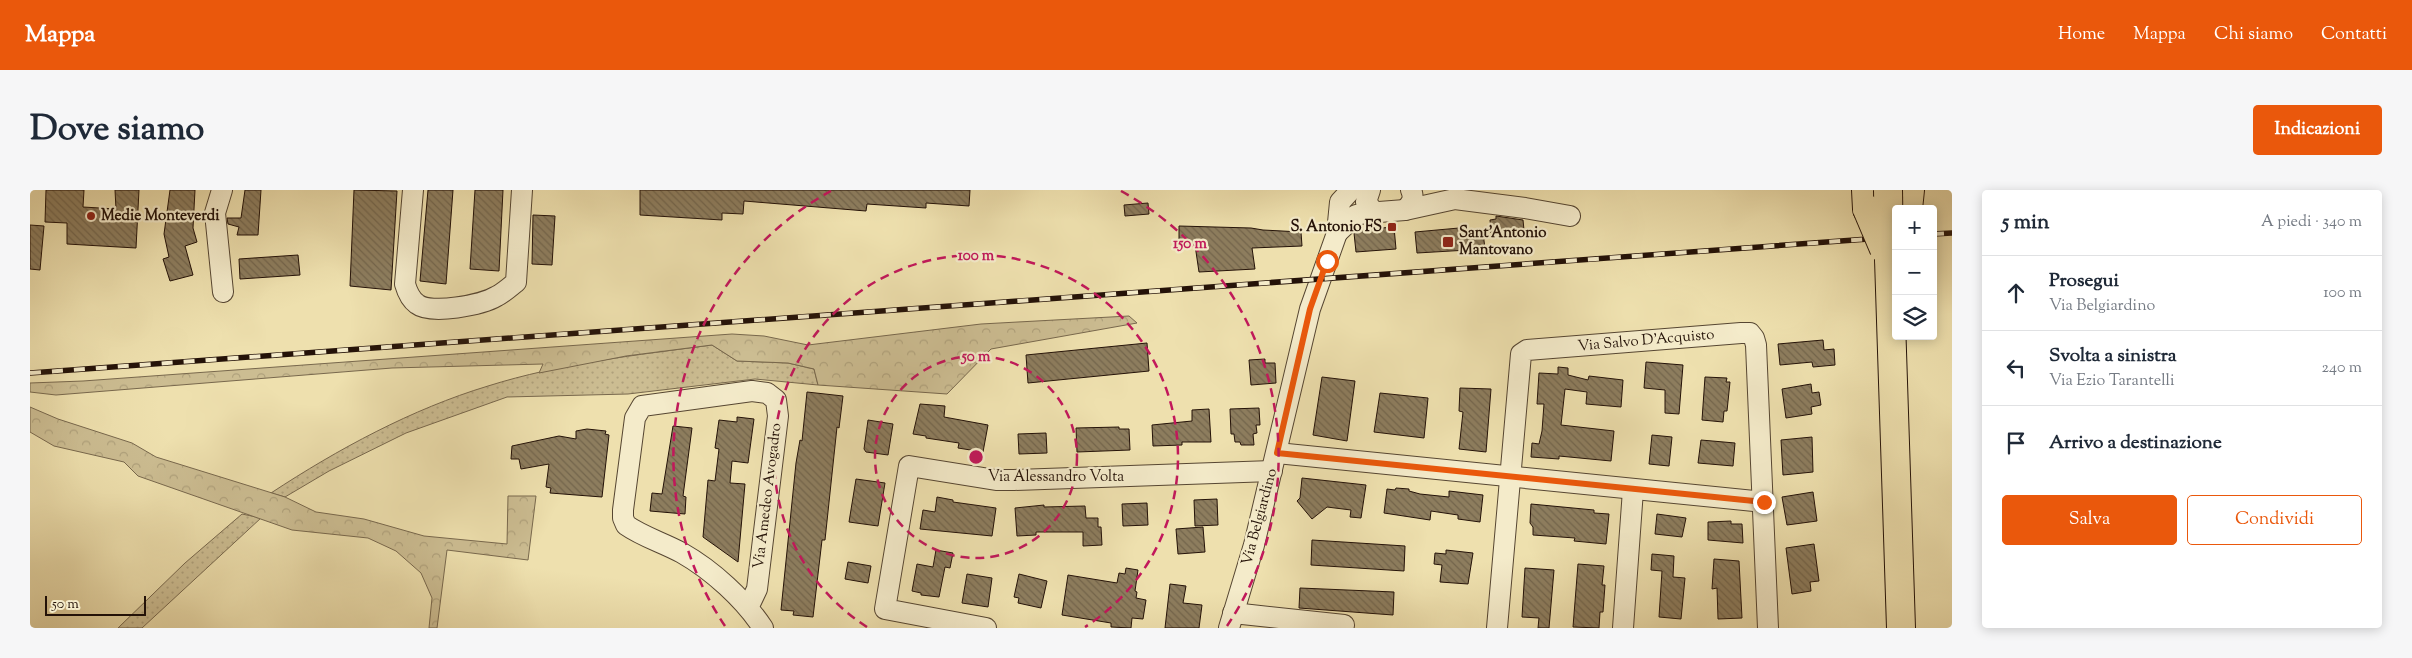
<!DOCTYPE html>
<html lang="it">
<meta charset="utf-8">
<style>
body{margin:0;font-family:"Sorts Mill Goudy",serif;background:#f6f6f7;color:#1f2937}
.controls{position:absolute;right:15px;top:15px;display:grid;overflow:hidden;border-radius:5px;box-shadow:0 2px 12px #0003}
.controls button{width:45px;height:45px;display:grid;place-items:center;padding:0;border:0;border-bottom:1px solid #e0e1e3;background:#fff;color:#1f2937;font:25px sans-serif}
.scale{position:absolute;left:15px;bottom:12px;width:101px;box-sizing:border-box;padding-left:5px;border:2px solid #241208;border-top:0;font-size:14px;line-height:18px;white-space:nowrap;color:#241208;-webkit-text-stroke:4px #f4ebca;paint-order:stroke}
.stop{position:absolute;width:15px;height:15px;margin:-11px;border:4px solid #ea580c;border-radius:50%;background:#fff}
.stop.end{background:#ea580c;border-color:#fff;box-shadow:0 1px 5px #0008}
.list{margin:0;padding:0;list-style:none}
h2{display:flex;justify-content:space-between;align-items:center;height:65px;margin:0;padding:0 20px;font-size:21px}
h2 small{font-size:16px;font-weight:400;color:#747a83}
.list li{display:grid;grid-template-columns:32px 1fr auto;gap:15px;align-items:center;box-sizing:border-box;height:75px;padding:0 20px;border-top:1px solid #e0e1e3}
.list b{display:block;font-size:19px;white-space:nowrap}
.list p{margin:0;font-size:16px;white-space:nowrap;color:#747a83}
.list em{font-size:16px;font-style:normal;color:#747a83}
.actions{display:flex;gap:10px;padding:15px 20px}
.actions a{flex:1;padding:11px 0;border:1px solid #ea580c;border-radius:5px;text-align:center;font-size:18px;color:#ea580c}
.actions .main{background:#ea580c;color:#fff}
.icon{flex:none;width:28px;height:28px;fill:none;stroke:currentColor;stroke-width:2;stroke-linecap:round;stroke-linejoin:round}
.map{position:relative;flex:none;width:1922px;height:438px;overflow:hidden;border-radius:5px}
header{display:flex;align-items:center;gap:30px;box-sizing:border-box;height:70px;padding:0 25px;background:#ea580c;color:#fff}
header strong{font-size:24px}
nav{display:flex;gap:28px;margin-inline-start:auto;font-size:18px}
.intro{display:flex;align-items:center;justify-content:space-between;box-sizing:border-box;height:120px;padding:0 30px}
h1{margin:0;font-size:35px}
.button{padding:12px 22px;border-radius:5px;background:#ea580c;color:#fff;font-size:18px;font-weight:700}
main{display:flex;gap:30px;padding:0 30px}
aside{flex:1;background:#fff;border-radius:5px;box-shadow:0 2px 12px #0003}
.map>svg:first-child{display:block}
.grass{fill:url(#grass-dots);stroke:#78684d}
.forest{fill:url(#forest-crowns);stroke:#78684d}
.building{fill:url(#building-back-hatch);stroke:#241208}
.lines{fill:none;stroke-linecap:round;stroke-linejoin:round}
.minor-casing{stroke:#564632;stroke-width:22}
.highway-casing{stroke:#241208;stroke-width:30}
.minor{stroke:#f4ebca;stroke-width:20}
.highway{stroke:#eee0ae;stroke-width:28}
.rail-casing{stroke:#241208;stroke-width:5.5}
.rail{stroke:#f4ebca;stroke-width:4;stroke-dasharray:11;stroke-linecap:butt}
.highway-bridge-casing{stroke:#241208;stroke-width:30;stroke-linecap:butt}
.highway-bridge{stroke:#eee0ae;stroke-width:28}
.route{stroke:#ea580c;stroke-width:6}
.ring{fill:none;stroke:#c2185b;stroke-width:2.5;stroke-dasharray:9 6}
.poi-dot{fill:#8f2418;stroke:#f4ebca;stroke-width:2}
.labels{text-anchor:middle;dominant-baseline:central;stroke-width:4.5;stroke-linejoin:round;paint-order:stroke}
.poi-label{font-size:15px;font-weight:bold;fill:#241208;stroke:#f4ebca;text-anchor:start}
.street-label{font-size:15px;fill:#241208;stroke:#f4ebca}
.centre{fill:#c2185b;stroke:#f4ebca;stroke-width:2.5}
.ring-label{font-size:15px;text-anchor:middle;font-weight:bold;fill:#c2185b;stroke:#f4ebca;stroke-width:4.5;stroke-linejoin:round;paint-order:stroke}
</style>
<header>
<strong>Mappa</strong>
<nav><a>Home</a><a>Mappa</a><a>Chi siamo</a><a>Contatti</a></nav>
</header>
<div class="intro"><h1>Dove siamo</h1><a class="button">Indicazioni</a></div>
<main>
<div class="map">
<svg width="1922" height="438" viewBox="0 0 1922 438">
<defs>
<pattern id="grass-dots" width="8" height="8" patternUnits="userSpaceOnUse" patternTransform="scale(1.25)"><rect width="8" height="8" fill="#ccbd92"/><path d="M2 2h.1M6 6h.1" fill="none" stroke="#afa17c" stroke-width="1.8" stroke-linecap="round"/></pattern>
<pattern id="forest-crowns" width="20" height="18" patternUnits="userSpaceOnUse" patternTransform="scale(1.25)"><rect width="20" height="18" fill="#ccbd92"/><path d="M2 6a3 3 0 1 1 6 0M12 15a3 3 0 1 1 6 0" fill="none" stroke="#afa17c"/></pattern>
<pattern id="building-back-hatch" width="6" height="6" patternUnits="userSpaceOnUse" patternTransform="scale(1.25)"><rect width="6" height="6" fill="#8d7d5e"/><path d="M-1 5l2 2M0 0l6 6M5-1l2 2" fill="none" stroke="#73654c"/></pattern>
</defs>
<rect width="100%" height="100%" fill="#eee0ae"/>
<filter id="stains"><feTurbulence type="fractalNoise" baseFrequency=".004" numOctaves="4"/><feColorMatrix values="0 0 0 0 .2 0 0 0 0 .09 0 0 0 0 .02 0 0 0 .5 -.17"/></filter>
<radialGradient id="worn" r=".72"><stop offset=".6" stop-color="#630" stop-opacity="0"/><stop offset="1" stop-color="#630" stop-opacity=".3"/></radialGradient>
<g class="grass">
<path d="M682,155l25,16 51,2 26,6 4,16 -63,-6 -127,15 -121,3 -101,36 -77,38 -44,26 -14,-4c67,-44 141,-84 217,-107 73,-23 149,-31 224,-41z"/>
<polygon points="212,324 231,328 112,438 88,438 155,373"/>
</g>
<g class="forest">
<polygon points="1099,126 1107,133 961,159 917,204 788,195 784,179 758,173 707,171 682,155 596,166 509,183 513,174 362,178 26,205 0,202 0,193 53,191 702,144 734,146 778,155 951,134"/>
<polygon points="0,217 28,229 102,253 126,267 255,307 286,322 334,329 394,346 477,354 478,306 506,306 498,370 417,360 407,438 399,438 402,408 391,383 366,361 338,348 262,340 108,286 94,272 24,256 0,242"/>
</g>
<g class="building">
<polygon points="16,0 54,0 53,17 86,19 85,0 109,0 106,58 37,54 37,33 15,32"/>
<polygon points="140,0 165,0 163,38 167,52 155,56 163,85 140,91 133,69 139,67 134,44"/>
<polygon points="215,0 231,0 228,45 207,45 209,37 198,34 197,28 211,28"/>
<polygon points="324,0 367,1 361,100 320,96"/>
<polygon points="398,0 423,0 416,94 390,91"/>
<polygon points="445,0 473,0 469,81 440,79"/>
<polygon points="610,0 940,0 939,16 896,13 896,18 837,14 836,21 714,11 713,24 692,23 692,30 610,25"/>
<polygon points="1118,13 1119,24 1095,26 1094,15"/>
<polygon points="503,25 525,26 522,75 502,74"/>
<polygon points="1466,26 1493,30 1494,40 1461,43 1460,30 1466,29"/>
<polygon points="0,35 14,36 10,80 0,79"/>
<polygon points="1149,36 1221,38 1233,40 1271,42 1272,56 1222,58 1225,79 1169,82 1165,55 1149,54"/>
<polygon points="1364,37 1366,59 1326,62 1324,43 1327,40"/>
<polygon points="1429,38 1429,44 1453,42 1455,59 1387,63 1385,42"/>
<polygon points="268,65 270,85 210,89 209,69"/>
<polygon points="1793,150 1794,160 1804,159 1805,175 1783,177 1782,172 1750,175 1748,154"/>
<polygon points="1117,153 1119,181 998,193 996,165"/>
<polygon points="1235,169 1235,173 1245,173 1246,193 1221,195 1219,170"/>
<polygon points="1616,172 1653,175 1649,224 1635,223 1635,200 1614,198"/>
<polygon points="1528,177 1538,178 1538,185 1558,190 1559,186 1593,190 1591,217 1556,214 1557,202 1535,199 1531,235 1584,241 1581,271 1529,266 1529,269 1501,267 1502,253 1509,254 1512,241 1514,214 1507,214 1509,183 1528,184"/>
<polygon points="1292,187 1325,191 1317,251 1283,245"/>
<polygon points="1675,187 1697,188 1696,192 1700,192 1697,221 1694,221 1693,232 1672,230"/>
<polygon points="1781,194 1782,203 1789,202 1791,215 1781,217 1782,224 1756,228 1752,199"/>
<polygon points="1430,198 1461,199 1456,262 1429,259 1433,222 1429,221"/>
<polygon points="777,202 813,206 809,238 807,237 795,350 792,350 783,427 763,425 764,421 751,420 766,273 770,250 772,251"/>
<polygon points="1350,203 1398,208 1394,248 1344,242"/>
<polygon points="890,214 915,216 914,227 958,235 953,262 928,258 929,253 896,248 896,246 883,244"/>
<polygon points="1229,218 1230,235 1226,235 1227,243 1223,244 1224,255 1211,255 1210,252 1205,252 1204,244 1201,244 1200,219"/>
<polygon points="1179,219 1181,252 1152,252 1152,255 1123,256 1122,235 1162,231 1162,220"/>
<polygon points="707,227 724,229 718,273 702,271 700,293 715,294 708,372 673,347 678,290 685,291 689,259 685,258 689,230 707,232"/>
<polygon points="838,230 863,234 858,265 836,262 834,259"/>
<polygon points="643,236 662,238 653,306 656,307 655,324 620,321 622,303 632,304"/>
<polygon points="1089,237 1089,239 1099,239 1100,260 1047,262 1046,238"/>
<polygon points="557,239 576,241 575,244 579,245 572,307 520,303 521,298 516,297 519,274 491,279 489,269 481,269 482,256 529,246 546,249 546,241"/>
<polygon points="1016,243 1017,263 989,264 988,244"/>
<polygon points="1622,245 1642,247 1639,276 1619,274"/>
<polygon points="1782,247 1783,282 1753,285 1751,250"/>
<polygon points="1671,250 1705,253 1703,276 1668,273"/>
<polygon points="1272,288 1336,295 1331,328 1320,327 1321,320 1297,317 1282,329 1267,311 1270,308"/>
<polygon points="826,289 855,293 848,336 819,332"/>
<polygon points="1366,298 1379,299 1379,301 1390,304 1419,307 1419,301 1453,305 1450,332 1428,329 1428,325 1401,321 1400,330 1354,323 1357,299 1365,300"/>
<polygon points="1783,302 1787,331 1757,335 1752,307"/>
<polygon points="907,307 923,310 923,312 966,318 962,346 890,339 893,320 905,322"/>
<polygon points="1187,309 1188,335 1165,336 1164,310"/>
<polygon points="1117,313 1118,335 1093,336 1092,314"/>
<polygon points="1501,314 1564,320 1564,323 1579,324 1576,354 1544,351 1545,348 1503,345 1503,337 1500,333"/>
<polygon points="1014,315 1014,317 1055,316 1056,328 1068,328 1068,337 1071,337 1072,355 1053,356 1053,342 1006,342 1006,345 987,346 985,318"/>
<polygon points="1627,324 1656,328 1652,347 1625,344"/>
<polygon points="1701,331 1701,334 1712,334 1713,353 1678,350 1678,332"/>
<polygon points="1173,337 1175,362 1148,364 1146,339"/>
<polygon points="1282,350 1375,356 1374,381 1281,375"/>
<polygon points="1784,354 1789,391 1780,392 1781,401 1762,404 1756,358"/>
<polygon points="906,360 923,363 920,378 915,377 909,407 891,405 891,403 882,401 887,374 903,377"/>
<polygon points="1416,360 1443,363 1438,394 1410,392 1412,375 1404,374 1405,363 1416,364"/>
<polygon points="1622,364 1644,366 1643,387 1655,388 1651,429 1629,427 1632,381 1621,380"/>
<polygon points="1684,369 1709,371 1712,428 1688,429 1687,398 1682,399"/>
<polygon points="818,372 841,376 838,393 815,389"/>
<polygon points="1548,374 1574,376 1572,395 1575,395 1573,422 1570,422 1569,438 1543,437"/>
<polygon points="1096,378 1108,380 1105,401 1107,402 1106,408 1116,410 1113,429 1102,428 1101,438 1081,437 1081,433 1032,425 1038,385 1087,393 1089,383 1095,384"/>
<polygon points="1495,378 1524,380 1519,438 1508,438 1509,428 1492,427"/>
<polygon points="937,384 962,388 958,417 932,413"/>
<polygon points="989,384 1017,391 1011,418 988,413 989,408 984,407"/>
<polygon points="1140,394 1156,396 1153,413 1172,415 1169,438 1135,438"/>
<polygon points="1270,398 1364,402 1363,425 1269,418"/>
</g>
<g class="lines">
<defs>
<g id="minor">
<polyline points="192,0 185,23 193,102"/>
<path d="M383,0l-8,94c2,7 5,15 12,20 14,11 65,1 80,-8 6,-3 13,-9 19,-14l6,-92"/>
<polyline points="1340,0 1336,12 1344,22"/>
<path d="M1375,20c6,-6 10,-11 6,-20"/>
<polyline points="1307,43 1326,25 1336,23 1375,20 1425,9 1495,18 1540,26"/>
<polyline points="1247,263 1734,312"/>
<path d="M718,418l9,-19 21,-173 -2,-16 -9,-7 -15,-2 -110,15 -7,12 -12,92v8l3,7c17,12 38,18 56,28 30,17 62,46 81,75"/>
<polyline points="1203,423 1314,435"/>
<polyline points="956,438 855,419 879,276 966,290 984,290 1242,281"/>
<polyline points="1199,438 1224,355 1280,119 1307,43 1310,12 1321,0"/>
<polyline points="1467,438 1491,164 1497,160 1711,143 1720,143 1724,148 1726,155 1738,438"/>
<polyline points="1593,438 1603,300"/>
</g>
<g id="highway">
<polyline points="1836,0 1837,19"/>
<polyline points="1878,19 1880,0"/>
<polyline points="1866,52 1859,69 1871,438"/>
</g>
</defs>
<use href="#minor" class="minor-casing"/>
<use href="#highway" class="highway-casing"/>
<use href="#minor" class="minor"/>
<use href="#highway" class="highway"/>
<defs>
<g id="rail">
<polyline points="1903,44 1922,43"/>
<polyline points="0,183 1866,47"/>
</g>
</defs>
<use href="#rail" class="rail-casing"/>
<use href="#rail" class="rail"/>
<defs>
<g id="highway-bridge">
<polyline points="1858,0 1859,69"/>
<polyline points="1837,19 1854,59"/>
</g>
</defs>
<use href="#highway-bridge" class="highway-bridge-casing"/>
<use href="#highway-bridge" class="highway-bridge"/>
</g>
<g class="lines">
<polyline class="route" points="1297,71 1280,119 1247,263 1734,312"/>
</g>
<g class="ring">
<circle cx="946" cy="267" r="101"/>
<path d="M837 437A202 202 0 1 1 1055 437"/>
<path d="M695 436A303 303 0 0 1 801 1M1091 1A303 303 0 0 1 1197 436"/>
</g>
<g class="poi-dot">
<circle cx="61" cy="26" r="5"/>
<rect x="1357" y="32" width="10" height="10" rx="2.5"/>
<rect x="1412" y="46" width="12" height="12" rx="2.5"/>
</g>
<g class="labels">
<g class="poi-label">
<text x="71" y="26">Medie Monteverdi</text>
<text x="1352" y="37" text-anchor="end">S. Antonio FS</text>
<text x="1429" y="43">Sant’Antonio<tspan x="1429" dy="17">Mantovano</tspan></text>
</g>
<g class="street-label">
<text transform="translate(1616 151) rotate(-5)">Via Salvo D'Acquisto</text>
<text x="1026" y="287">Via Alessandro Volta</text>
<text transform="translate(738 306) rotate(-83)">Via Amedeo Avogadro</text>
<text transform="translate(1230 327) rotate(-75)">Via Belgiardino</text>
</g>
</g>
<circle cx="946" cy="267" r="8" class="centre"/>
<g class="ring-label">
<text x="1160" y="58">150 m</text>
<text x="946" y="70">100 m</text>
<text x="946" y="171">50 m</text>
</g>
<rect width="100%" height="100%" filter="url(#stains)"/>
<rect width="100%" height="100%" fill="url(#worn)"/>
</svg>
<div class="controls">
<button>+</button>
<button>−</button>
<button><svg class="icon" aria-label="layers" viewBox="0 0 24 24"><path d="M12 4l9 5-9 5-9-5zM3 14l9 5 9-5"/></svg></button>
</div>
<div class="scale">50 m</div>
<div class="stop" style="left:1297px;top:71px"></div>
<div class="stop end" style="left:1734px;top:312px"></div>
</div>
<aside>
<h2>5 min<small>A piedi · 340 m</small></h2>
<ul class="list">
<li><svg class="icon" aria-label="ahead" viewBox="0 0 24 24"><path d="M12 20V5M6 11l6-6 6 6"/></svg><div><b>Prosegui</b><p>Via Belgiardino</p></div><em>100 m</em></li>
<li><svg class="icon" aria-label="left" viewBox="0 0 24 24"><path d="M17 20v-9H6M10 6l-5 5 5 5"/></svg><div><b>Svolta a sinistra</b><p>Via Ezio Tarantelli</p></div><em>240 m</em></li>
<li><svg class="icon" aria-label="arrive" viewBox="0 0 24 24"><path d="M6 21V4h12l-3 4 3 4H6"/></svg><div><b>Arrivo a destinazione</b></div></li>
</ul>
<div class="actions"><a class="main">Salva</a><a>Condividi</a></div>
</aside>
</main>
